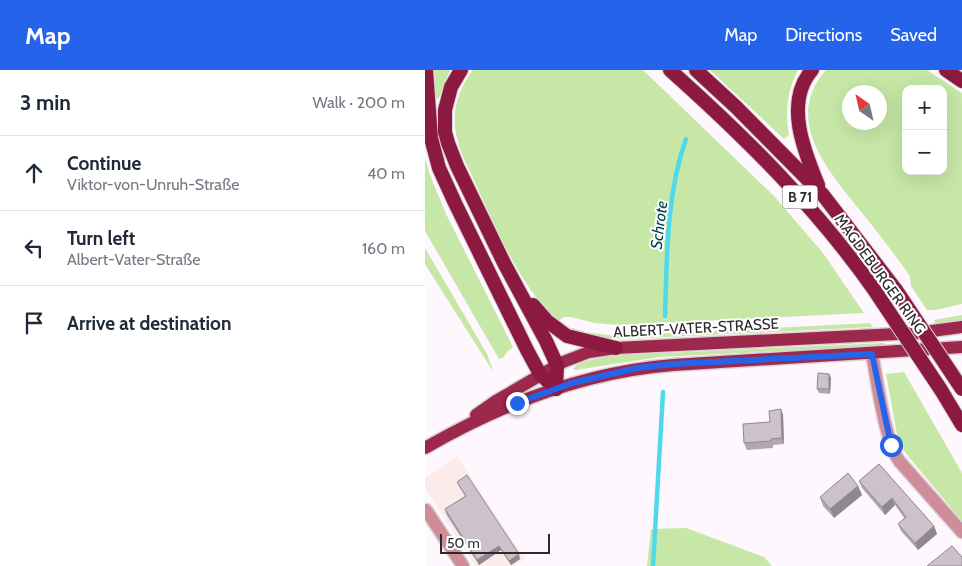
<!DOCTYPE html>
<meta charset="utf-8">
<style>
body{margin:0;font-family:Cabin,sans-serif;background:#f6f6f7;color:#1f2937}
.controls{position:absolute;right:15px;top:15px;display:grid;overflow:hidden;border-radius:10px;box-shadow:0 5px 20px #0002}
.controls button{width:45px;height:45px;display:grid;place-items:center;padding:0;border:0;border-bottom:1px solid #e0e1e3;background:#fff;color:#1f2937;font:25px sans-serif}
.compass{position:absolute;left:417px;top:15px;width:45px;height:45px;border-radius:50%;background:#fff;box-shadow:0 5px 20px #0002;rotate:326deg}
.scale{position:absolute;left:15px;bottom:12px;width:110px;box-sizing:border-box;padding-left:5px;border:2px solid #2d292d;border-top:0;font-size:14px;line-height:18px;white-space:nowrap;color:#2d292d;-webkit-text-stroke:4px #fff;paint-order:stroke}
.stop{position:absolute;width:15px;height:15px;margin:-11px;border:4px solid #2563eb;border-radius:50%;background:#fff}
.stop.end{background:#2563eb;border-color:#fff;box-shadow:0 1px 5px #0008}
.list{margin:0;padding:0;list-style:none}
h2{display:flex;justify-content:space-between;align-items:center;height:65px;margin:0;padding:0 20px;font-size:21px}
h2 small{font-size:16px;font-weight:400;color:#747a83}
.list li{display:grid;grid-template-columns:32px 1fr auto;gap:15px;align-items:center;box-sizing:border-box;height:75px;padding:0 20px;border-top:1px solid #e0e1e3}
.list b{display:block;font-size:19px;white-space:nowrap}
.list p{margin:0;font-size:16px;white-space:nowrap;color:#747a83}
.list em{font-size:16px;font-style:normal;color:#747a83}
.icon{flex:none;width:28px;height:28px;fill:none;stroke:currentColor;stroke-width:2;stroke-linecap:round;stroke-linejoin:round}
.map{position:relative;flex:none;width:537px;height:496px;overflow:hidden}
header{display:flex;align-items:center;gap:30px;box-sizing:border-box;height:70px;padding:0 25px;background:#2563eb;color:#fff}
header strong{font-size:24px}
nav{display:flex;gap:28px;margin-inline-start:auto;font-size:18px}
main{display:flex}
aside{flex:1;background:#fff}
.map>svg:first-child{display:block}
.industrial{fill:#fbebea}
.green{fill:#c6e7a6;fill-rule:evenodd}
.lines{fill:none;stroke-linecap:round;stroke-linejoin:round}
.stream{stroke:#50d8eb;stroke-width:4.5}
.minor-casing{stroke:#d8d2d8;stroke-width:15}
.primary-casing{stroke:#d8d2d8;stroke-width:15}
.trunk-casing{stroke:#d8d2d8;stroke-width:16}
.minor{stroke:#ce8d98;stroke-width:12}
.primary{stroke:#9c294b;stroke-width:12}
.trunk{stroke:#8c1a40;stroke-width:14}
.trunk-bridge-casing{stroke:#d8d2d8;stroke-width:16;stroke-linecap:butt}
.trunk-bridge{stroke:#8c1a40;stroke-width:14}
.wall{fill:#b0a7af}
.shaded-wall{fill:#90888f}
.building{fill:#cdc2cc;stroke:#90888f}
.route{stroke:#2563eb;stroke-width:6}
.labels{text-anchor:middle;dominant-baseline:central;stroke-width:4;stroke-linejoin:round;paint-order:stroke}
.shield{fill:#fff;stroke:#6c696c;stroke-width:1}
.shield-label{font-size:14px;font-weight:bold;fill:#2d292d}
.street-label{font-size:15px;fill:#2d292d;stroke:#fff}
.water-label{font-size:16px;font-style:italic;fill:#00424a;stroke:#fff}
</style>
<header>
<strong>Map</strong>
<nav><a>Map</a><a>Directions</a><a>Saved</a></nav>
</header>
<main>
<aside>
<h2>3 min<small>Walk · 200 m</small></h2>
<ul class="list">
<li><svg class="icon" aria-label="ahead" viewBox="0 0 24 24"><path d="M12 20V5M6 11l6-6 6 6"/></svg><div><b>Continue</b><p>Viktor-von-Unruh-Straße</p></div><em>40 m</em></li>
<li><svg class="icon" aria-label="left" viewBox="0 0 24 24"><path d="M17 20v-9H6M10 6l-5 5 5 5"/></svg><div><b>Turn left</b><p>Albert-Vater-Straße</p></div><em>160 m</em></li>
<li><svg class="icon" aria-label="arrive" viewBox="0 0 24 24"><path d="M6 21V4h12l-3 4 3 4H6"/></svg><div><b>Arrive at destination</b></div></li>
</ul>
</aside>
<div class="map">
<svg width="537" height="496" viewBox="0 0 537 496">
<rect width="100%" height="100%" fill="#fef7fd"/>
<polygon class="industrial" points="32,386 100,489 89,496 50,496 0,418 0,408"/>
<g class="green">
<polygon points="9,0 25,0 14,28 11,29"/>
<path d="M48,0h170l131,126 49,57 41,60 -245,12 -25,-2 -23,-6h-7l-7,5c-44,-45 -66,-107 -93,-163 -14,-33 -13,-60 9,-89z"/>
<path d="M285,0h88c-11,21 -13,41 -9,65l-5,4z"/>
<path d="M401,0h101l35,23v211l-26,6h-9l-16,-24 -1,-10c-15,-21 -31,-42 -47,-62 -32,-40 -82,-93 -37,-144zM481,19h37v82h-37zM424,22h30v30h-30z"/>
<polygon points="0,88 5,105 21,144 88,277 82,282 78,288 74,289 0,161"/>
<polygon points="0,178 62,284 69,303 0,194"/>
<polygon points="537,245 537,250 511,255 509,250"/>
<polygon points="445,253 448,257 201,269 178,268 143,259 148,258 160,262 190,266"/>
<path d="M459,273l2,3 -227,11 -83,13 -3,-1c7,-10 38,-13 50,-14z"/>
<polygon points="479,302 537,403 537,451 474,375 461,304"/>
<polygon points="261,458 339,487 347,496 222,496 226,459"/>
</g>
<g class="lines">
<g class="stream">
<path d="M240,246c2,-58 1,-121 21,-177"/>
<polyline points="228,496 238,322"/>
</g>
<defs>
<g id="minor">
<path d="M447,284c5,26 13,89 28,108l62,70"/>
<polyline points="1,440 38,496"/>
</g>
<g id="primary">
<polyline points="51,345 71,331 138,292 164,282 191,278 492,263 537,257"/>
<path d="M0,378c76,-44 160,-76 248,-83l289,-18"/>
</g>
<g id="trunk">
<polyline points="1,0 6,68 14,98 30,133 102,280 115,304 131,319"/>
<polyline points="36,0 26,17 20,40 20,62 23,73 32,96 79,193 121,271 132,295 131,319"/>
<path d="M245,0c75,67 147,138 205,221"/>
<polyline points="271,0 311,37 398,125 471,220"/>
<path d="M387,0c-28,32 -8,81 6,115"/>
<polyline points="521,0 537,11"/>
<polyline points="108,235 122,251 142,266 191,278"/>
<polyline points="516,320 537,355"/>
</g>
</defs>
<use href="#minor" class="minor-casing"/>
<use href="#primary" class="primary-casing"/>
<use href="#trunk" class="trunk-casing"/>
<use href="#minor" class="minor"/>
<use href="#primary" class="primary"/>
<use href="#trunk" class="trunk"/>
<defs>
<g id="trunk-bridge">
<polyline points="471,220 537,319"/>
<polyline points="450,221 516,320"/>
</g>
</defs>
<use href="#trunk-bridge" class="trunk-bridge-casing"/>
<use href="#trunk-bridge" class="trunk-bridge"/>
</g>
<g class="wall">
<polygon points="404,304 406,308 405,324 394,323 392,319"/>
<polygon points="356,339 358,345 359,374 348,375 348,378 322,380 319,373 345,352"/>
<polygon points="454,394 509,456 512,464 493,480 476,461 473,454 480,449 470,435 460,445 437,418 434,411"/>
<polygon points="32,412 95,489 86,495 76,480 54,495 21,444 20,439 40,426 34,416"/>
<polygon points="433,416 437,425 409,448 398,436 395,427"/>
</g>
<g class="shaded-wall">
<polygon points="404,304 406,308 405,324 404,319"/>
<polygon points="356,339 358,345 359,374 357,368"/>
<polygon points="433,416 437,425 409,448 405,439"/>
<polygon points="467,428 470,435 460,445 457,437"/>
<polygon points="509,456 512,464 493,480 490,473"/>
<polygon points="74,476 76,480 54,495 52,490"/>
<polygon points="94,484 95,489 86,495 84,491"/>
</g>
<g class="building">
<polygon points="393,303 404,304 404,319 392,319"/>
<polygon points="356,339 357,368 346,369 346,371 319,373 318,354 345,352 344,341"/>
<polygon points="454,394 509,456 490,473 473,454 481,447 467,428 457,437 434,411"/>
<polygon points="423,403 433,416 405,439 395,427"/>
<polygon points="42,405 94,484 84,491 74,476 52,490 20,439 41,426 32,412"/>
<polygon points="527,476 537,487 537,496 502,496"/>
</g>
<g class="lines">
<polyline class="route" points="92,333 147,313 212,298 248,294 447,284 466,375"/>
</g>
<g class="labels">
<rect class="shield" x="357.5" y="115.5" width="35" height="23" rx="4"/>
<g class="shield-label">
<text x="375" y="127">B 71</text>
</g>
<g class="street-label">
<text transform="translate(455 204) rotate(54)">MAGDEBURGER RING</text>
<text transform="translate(271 258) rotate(-3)">ALBERT-VATER-STRASSE</text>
</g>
<g class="water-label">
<text transform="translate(234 155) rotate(-83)">Schrote</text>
</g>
</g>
</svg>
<div class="controls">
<button>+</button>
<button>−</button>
</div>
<svg class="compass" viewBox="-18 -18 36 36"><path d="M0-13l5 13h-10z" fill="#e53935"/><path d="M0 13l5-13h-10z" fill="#747a83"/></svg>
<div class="scale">50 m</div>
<div class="stop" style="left:466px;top:375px"></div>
<div class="stop end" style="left:92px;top:333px"></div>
</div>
</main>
